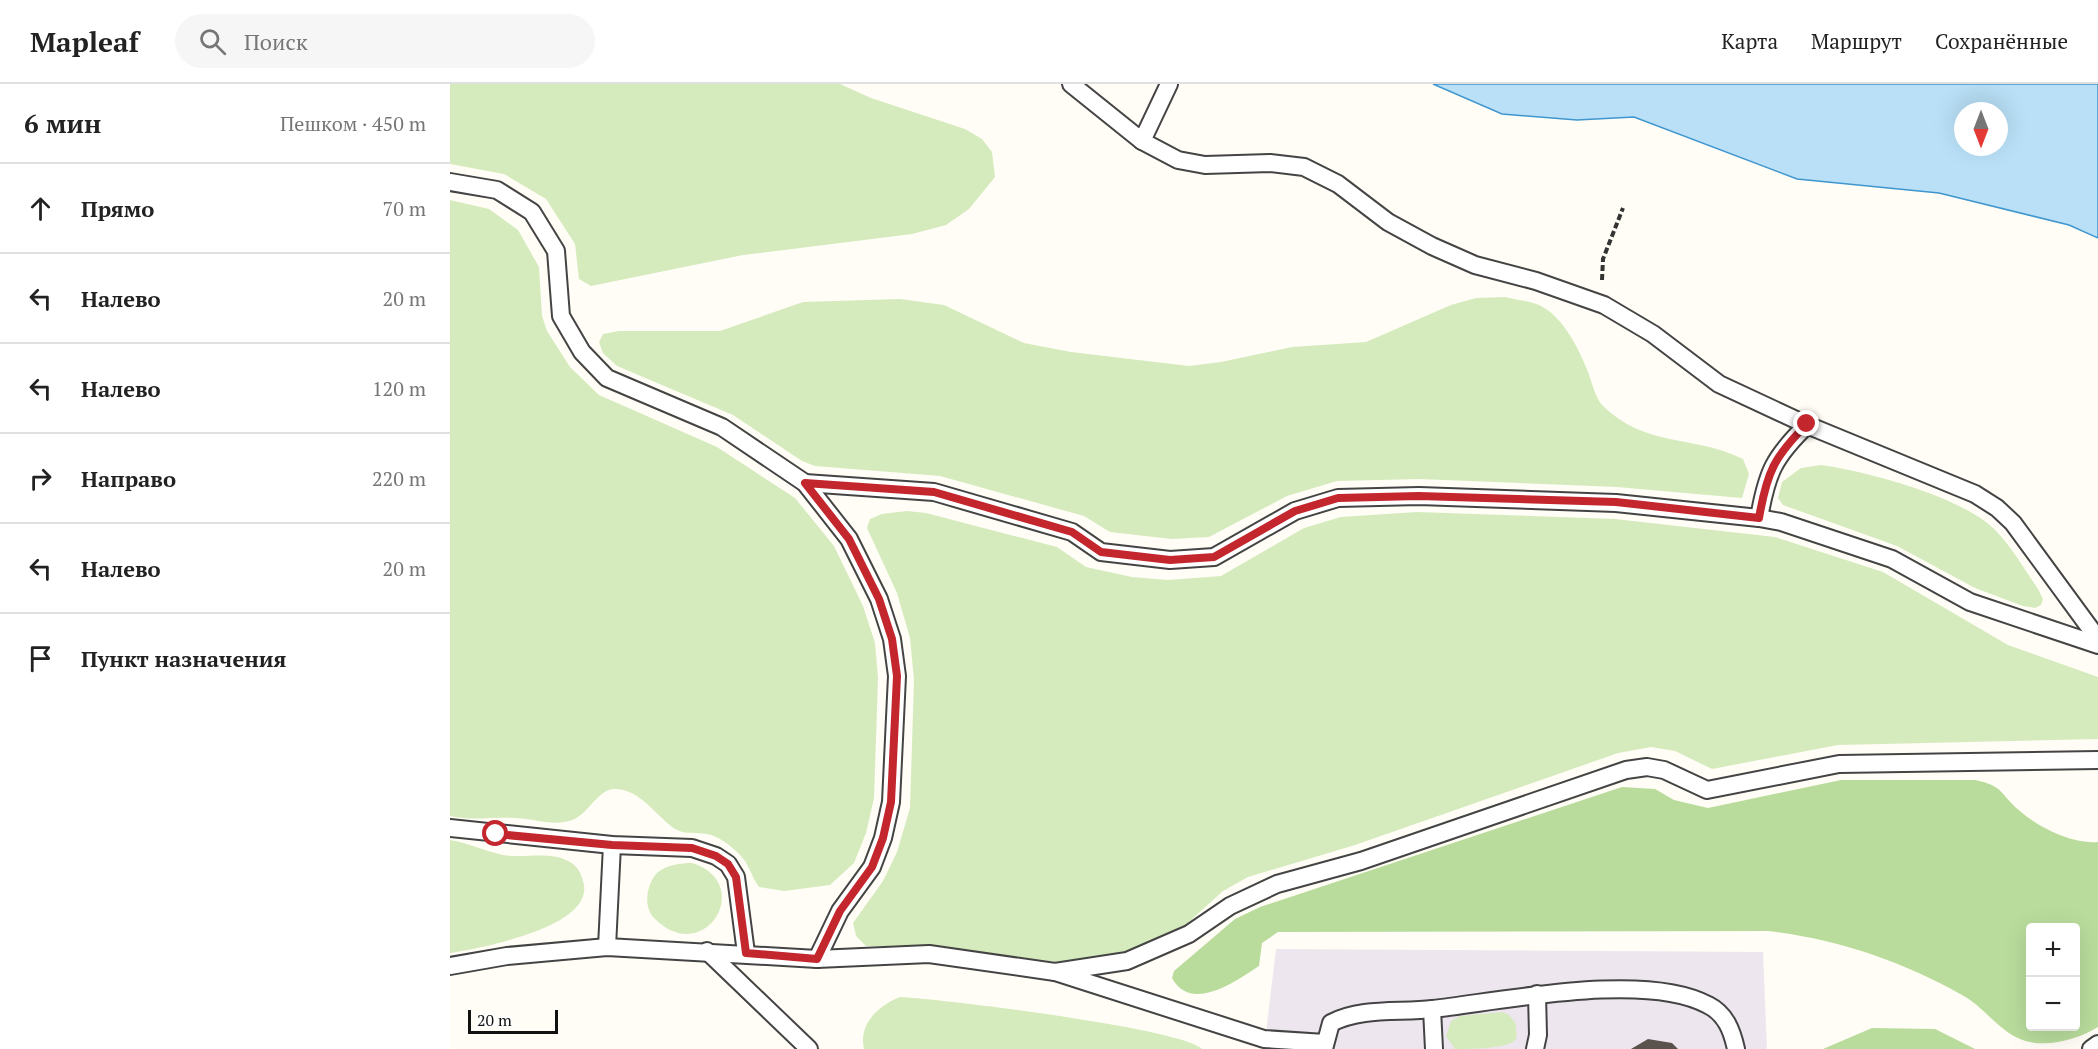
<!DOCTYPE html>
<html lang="ru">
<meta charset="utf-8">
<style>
body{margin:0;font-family:"PT Serif",serif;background:#f6f6f6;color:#222}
.controls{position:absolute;right:18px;bottom:18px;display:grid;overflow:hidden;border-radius:6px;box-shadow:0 6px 24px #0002}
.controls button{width:54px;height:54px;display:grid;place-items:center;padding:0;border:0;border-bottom:2px solid #e0e0e0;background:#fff;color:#222;font:30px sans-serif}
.compass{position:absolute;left:1504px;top:18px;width:54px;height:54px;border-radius:50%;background:#fff;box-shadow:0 6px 24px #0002;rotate:180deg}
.scale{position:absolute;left:18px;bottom:15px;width:90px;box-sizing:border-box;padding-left:6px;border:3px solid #111;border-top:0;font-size:16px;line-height:21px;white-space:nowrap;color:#111;-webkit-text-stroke:4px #fff;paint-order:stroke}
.stop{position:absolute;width:18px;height:18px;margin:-14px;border:4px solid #c4262e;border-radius:50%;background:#fff}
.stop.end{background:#c4262e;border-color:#fff;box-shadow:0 2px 6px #0008}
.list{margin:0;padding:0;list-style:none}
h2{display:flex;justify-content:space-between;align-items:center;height:78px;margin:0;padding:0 24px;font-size:26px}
h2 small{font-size:20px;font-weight:400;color:#767676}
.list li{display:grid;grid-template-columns:39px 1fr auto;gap:18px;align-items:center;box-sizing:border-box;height:90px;padding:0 24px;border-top:2px solid #e0e0e0}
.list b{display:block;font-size:22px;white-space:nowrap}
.list em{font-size:20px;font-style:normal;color:#767676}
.icon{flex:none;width:33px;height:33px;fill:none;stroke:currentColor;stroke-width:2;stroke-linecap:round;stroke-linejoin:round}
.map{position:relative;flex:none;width:1648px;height:965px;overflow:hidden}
header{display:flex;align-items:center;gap:36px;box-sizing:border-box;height:84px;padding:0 30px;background:#fff;border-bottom:2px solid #e0e0e0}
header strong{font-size:28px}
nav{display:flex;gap:33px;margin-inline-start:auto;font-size:21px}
.search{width:420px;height:54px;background:#f6f6f6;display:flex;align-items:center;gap:15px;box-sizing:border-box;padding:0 21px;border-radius:33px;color:#767676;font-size:22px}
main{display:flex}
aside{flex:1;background:#fff}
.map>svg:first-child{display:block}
.industrial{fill:#eee6ef}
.green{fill:#d5ebbd}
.forest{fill:#b9dc9c;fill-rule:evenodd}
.water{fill:#b9e0f7;stroke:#3f96cf;stroke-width:1.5;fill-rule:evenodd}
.building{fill:#5a524d}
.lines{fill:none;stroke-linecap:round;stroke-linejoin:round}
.lane-casing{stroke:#444;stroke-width:20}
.path{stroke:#333;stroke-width:4;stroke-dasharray:6 3;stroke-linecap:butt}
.lane{stroke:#fff;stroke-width:16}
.route{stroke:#c4262e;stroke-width:8}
</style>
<header>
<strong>Mapleaf</strong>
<div class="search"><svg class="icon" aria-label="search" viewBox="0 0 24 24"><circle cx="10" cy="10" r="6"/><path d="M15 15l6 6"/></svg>Поиск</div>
<nav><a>Карта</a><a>Маршрут</a><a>Сохранённые</a></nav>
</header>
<main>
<aside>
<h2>6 мин<small>Пешком · 450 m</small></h2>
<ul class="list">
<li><svg class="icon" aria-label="ahead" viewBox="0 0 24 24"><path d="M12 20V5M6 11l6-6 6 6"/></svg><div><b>Прямо</b></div><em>70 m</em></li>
<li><svg class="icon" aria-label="left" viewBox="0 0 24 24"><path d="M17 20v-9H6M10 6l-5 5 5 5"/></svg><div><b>Налево</b></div><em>20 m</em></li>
<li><svg class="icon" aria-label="left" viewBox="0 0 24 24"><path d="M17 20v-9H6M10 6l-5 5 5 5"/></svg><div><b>Налево</b></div><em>120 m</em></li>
<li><svg class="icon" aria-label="right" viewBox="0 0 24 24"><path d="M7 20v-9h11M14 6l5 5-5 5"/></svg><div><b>Направо</b></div><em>220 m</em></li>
<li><svg class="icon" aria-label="left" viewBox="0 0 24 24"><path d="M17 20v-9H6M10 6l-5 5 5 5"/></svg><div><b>Налево</b></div><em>20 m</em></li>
<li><svg class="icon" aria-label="arrive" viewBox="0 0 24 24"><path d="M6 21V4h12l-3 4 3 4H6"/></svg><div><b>Пункт назначения</b></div></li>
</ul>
</aside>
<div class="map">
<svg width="1648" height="965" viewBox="0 0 1648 965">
<rect width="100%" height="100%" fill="#fffdf5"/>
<polygon class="industrial" points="826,865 1313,868 1317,965 814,965"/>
<g class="green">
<polygon points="0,0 390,0 421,14 515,45 532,55 542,68 545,93 519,125 496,141 462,150 293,171 141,202 129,195 125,160 96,115 54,90 0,80"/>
<path d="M0,116l39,9 29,21 21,37 3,49 5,15 23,36 29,28 118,52 78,51 39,48 29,60 12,37 3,35 -4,120 -8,35 -12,30 -24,22 -46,6 -25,-4c-9,-12 -9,-23 -21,-34 -8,-8 -20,-17 -31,-19 -11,-2 -22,1 -32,-5 -19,-13 -34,-39 -59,-40 -18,-1 -27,25 -44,31 -19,7 -39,-2 -58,-2 -23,-1 -42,3 -64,-2z"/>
<path d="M1055,213c12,3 26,4 36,9 23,12 38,43 47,66 4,10 7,26 15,34 43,42 92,29 140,53l6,15 -7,24 -125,-11 -198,-8 -82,2 -50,15 -78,41 -37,2 -62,-7 -26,-16 -144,-40 -125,-10 -13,-5 -69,-46 -116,-49 -14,-13 -4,-11 4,-8 16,-3h101l83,-29 97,-3 44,6 80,38 47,9 118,14 32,-4 71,-15 74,-5 85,-37 25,-7z"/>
<path d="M1371,381c45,6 146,33 176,67 16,17 28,38 41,57l5,10 -2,6 -6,3 -12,-2 -48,-18 -78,-42 -114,-41 -5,-7 4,-16 19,-14z"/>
<polygon points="457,427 476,429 607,463 636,483 682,493 718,496 771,492 854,444 891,433 967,428 1165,435 1325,453 1433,488 1558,561 1648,593 1648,655 1388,661 1262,685 1225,667 1201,663 1168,669 905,761 798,793 773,807 700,873 638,881 468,863 416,862 406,852 403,839 433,797 447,768 460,724 464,596 460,554 447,509 417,444 420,435 432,430"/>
<path d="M0,756c18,3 35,11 53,15 22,4 47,-5 67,7 9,5 12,14 14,23 7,43 -104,63 -134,68z"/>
<path d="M242,779c64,20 13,105 -37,56 -12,-11 -9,-34 2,-46 9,-8 24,-10 35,-10z"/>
<path d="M450,913c41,2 281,31 302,52h-338c-6,-25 15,-44 36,-52z"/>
<path d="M1053,928l6,3 7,9c0,4 1,11 0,15 -6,10 -47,10 -61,10l-9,-13 5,-15 9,-5z"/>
</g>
<g class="forest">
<path d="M1391,696h134c30,6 24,14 45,31 19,17 52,33 78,31v185c-21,13 -54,22 -78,12 -22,-9 -37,-33 -58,-44 -60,-34 -125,-56 -194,-64l-490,1 -16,11 -3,23c-24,16 -68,47 -87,12l2,-7 61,-52 25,-12 362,-120 33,2 19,11 34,8zM1580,844h46v98h-46z"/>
<polygon points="1422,944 1485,945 1525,965 1373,965"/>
</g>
<path class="water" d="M983,0h665v154l-29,-13 -130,-32 -142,-14 -163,-62 -57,3 -75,-6zM1513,27h36v36h-36z"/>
<polygon class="building" points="1198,955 1222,959 1228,965 1181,965"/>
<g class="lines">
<defs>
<g id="lane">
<polyline points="621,0 692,57 728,76 755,81 820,79 854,83 888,100 938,138 982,162 1025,181 1086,197 1154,221 1203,250 1269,300 1357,341 1525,410 1547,424 1563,439 1648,555"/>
<polyline points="692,57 719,0"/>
<polyline points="0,98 47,106 82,128 106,167 111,232 132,268 157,294 272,343 355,399 399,455 429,515 442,555 447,592 441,718 433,754 422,783 390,827 367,875"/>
<polyline points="355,399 484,408 622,448 651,468 720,476 764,473 845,427 888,414 969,412 1166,419 1309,434 1331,438 1442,475 1520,518 1648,561"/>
<path d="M1309,434c8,-46 15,-61 48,-93"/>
<polyline points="0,744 162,761 242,764 266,772 278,780 286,793 296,869"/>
<polyline points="157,863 162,761"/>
<polyline points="257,867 359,965"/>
<polyline points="0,882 57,872 157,863 367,875 479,870 605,888 814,955 875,959"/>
<polyline points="605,888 677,877 739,850 780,822 827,800 911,777 1176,686 1197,683 1214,686 1257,706 1389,680 1648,676"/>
<polyline points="982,925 984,965"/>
<path d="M874,965l7,-26c31,-16 68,-10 102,-14 70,-8 213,-38 275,-4 18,9 24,26 28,44"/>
<polyline points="1085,965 1088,951 1087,910"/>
<polyline points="1641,965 1648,960"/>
</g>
</defs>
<use href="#lane" class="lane-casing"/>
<polyline class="path" points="1152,196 1153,175 1173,124"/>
<use href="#lane" class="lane"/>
</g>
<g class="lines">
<path class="route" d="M46,750l116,11 80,3 24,8 12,8 8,13 10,76 71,6 23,-48 32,-44 11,-29 8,-36 6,-126 -5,-37 -13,-40 -30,-60 -44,-56 129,9 138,40 29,20 69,8 44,-3 81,-46 43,-13 81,-2 197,6 143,16c8,-46 15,-61 48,-94"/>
</g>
</svg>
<div class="controls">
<button>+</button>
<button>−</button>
</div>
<svg class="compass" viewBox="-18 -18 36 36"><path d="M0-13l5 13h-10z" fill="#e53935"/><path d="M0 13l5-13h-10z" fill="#767676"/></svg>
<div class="scale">20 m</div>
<div class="stop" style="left:46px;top:750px"></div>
<div class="stop end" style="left:1357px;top:340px"></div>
</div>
</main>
